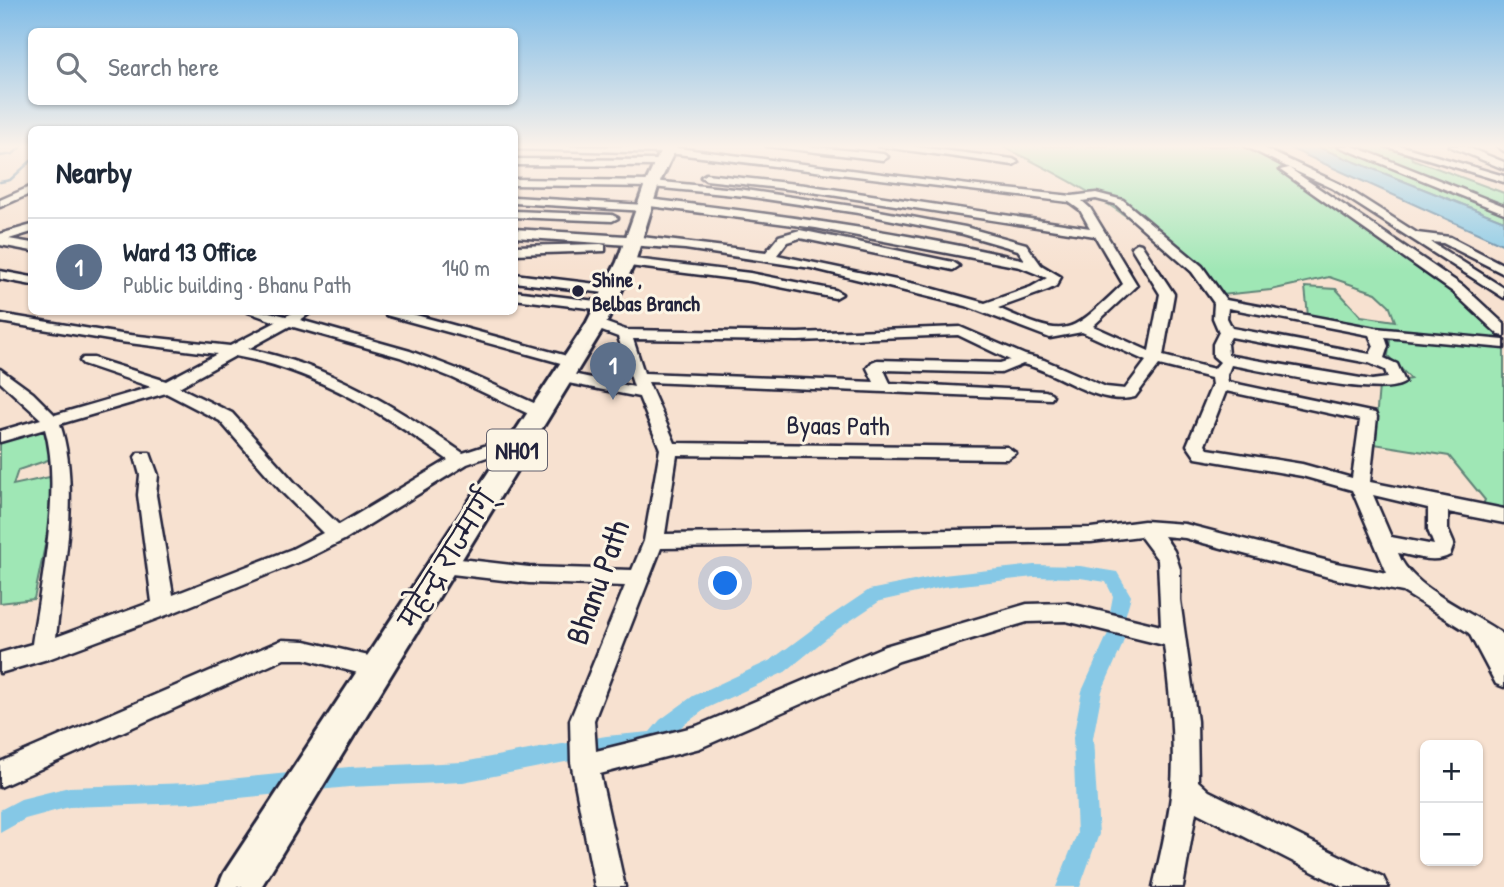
<!DOCTYPE html>
<meta charset="utf-8">
<style>
body{margin:0;font-family:"Patrick Hand","Playpen Sans Deva",sans-serif;background:#f6f6f7;color:#1f2937}
.controls{position:absolute;right:21px;bottom:21px;display:grid;overflow:hidden;border-radius:10px;box-shadow:0 2px 5px #0004}
.controls button{width:63px;height:63px;display:grid;place-items:center;padding:0;border:0;border-bottom:2px solid #e0e1e3;background:#fff;color:#1f2937;font:35px sans-serif}
.you{position:absolute;left:726px;top:584px;width:24px;height:24px;margin:-18px;border:5px solid #fff;border-radius:50%;background:#1a73e8;box-shadow:0 0 0 10px #1a73e833}
.badge{display:grid;place-items:center;width:46px;height:46px;border-radius:50%;background:#22223b;color:#fff;font-size:23px;font-weight:700}
.pin{position:absolute;translate:-50% -58px;filter:drop-shadow(0 2px 4px #0008)}
.pin::after{content:'';position:absolute;top:37px;width:24px;height:21px;background:inherit;clip-path:polygon(0 0,100% 0,50% 100%)}
.list{margin:0;padding:0;list-style:none}
h2{display:flex;justify-content:space-between;align-items:center;height:91px;margin:0;padding:0 28px;font-size:30px}
h2 small{font-size:23px;font-weight:400;color:#747a83}
.list li{display:grid;grid-template-columns:46px 1fr auto;gap:21px;align-items:center;box-sizing:border-box;height:98px;padding:0 28px;border-top:2px solid #e0e1e3}
.list b{display:block;font-size:26px;white-space:nowrap}
.list p{margin:0;font-size:23px;white-space:nowrap;color:#747a83}
.list em{font-size:23px;font-style:normal;color:#747a83}
.icon{flex:none;width:38px;height:38px;fill:none;stroke:currentColor;stroke-width:2;stroke-linecap:round;stroke-linejoin:round}
.map{position:relative;flex:none;width:1504px;height:887px;overflow:hidden}
.search{position:absolute;background:#fff;box-shadow:0 2px 5px #0004;left:28px;top:28px;width:490px;height:77px;display:flex;align-items:center;gap:18px;box-sizing:border-box;padding:0 24px;border-radius:10px;color:#747a83;font-size:26px}
.panel{position:absolute;background:#fff;box-shadow:0 2px 5px #0004;left:28px;top:126px;width:490px;height:189px;border-radius:10px}
.map>svg:first-child{display:block}
.green{fill:#9fe7b5;stroke:#608478;stroke-width:2}
.water{fill:#85c8e6;stroke:#5d86a2;stroke-width:2}
.lines{fill:none;stroke-linecap:round;stroke-linejoin:round}
.stream{stroke:#5d86a2;stroke-width:2.5}
.canal{fill:#85c8e6;fill-rule:evenodd}
.minor-casing{stroke:#22223b;stroke-width:5}
.highway-casing{stroke:#22223b;stroke-width:6}
.minor{fill:#fcf5e5;fill-rule:evenodd}
.highway{fill:#fcf5e5;fill-rule:evenodd}
.poi-dot{fill:#22223b;stroke:#fcf5e5;stroke-width:2.5}
.labels{text-anchor:middle;dominant-baseline:central;stroke-width:6;stroke-linejoin:round;paint-order:stroke}
.far-poi-label{font-size:21px;font-weight:bold;fill:#22223b;stroke:#fcf5e5;text-anchor:start}
.shield{fill:#fcf5e5;stroke:#63616e;stroke-width:2}
.shield-label{font-size:24px;font-weight:bold;fill:#22223b}
.street-label{font-size:26px;fill:#22223b;stroke:#fcf5e5}
.near-street-label{font-size:32px;fill:#22223b;stroke:#fcf5e5}
</style>
<div class="map">
<svg width="1504" height="887" viewBox="0 0 1504 887">
<rect width="100%" height="100%" fill="#f7e1d0"/>
<filter id="ink" filterUnits="userSpaceOnUse"><feTurbulence type="fractalNoise" baseFrequency=".0143" numOctaves="2"/><feDisplacementMap in="SourceGraphic" scale="14" xChannelSelector="R" yChannelSelector="G"/><feConvolveMatrix kernelMatrix="1 2 1 2 8 2 1 2 1" color-interpolation-filters="sRGB"/></filter>
<g filter="url(#ink)">
<g class="green">
<path d="M1001,146h250l222,149 2,7 29,30v188l-23,-11 4,-9 -36,-44 -75,-12 5,-58 32,-7 -23,-23 2,-16 -19,-10 -63,-14 -3,-29 31,2 25,27 34,5 -6,-16 -13,-12 -47,-16 -58,13 -59,6c-17,-18 -33,-39 -52,-55 -49,-39 -103,-69 -159,-95z"/>
<polygon points="1315,146 1381,146 1411,155 1412,159 1504,193 1504,221"/>
<polygon points="45,427 51,459 18,470 13,485 54,476 51,516 34,599 0,603 0,442"/>
</g>
<polygon class="water" points="1285,146 1315,146 1504,221 1504,245"/>
<g class="lines">
<g class="stream">
<polyline points="0,156 13,154 22,146"/>
<polyline points="0,182 10,180 32,160"/>
</g>
<g class="canal">
<polygon points="1034,565 1080,566 1117,572 1131,596 1125,617 1119,619 1113,617 1110,612 1113,596 1106,582 1080,578 1034,577 943,587 880,601 838,629 785,672 707,708 674,732 662,748 655,750 606,754 463,782 349,787 190,803 69,807 25,819 0,833 0,810 21,799 69,787 190,783 349,767 463,762 606,736 650,732 660,720 693,696 771,660 826,619 869,590 943,575"/>
<polygon points="1116,627 1122,629 1125,634 1122,646 1102,691 1093,738 1099,834 1080,887 1056,887 1077,834 1073,738 1082,691 1110,629"/>
</g>
<defs>
<g id="minor">
<path d="M514,146l155,1 300,38 103,11 24,-3 27,7 79,66 24,34 149,28 129,12v8l-119,-11 3,9 -4,12 13,6 8,18c-18,18 -144,-12 -174,-17l-4,10 1,7 147,31 2,4 -7,65 134,27v14l-56,-11v18l6,14 -4,11c-16,9 -35,1 -52,-2 13,36 75,59 106,82v52l-8,-3 -27,-51 -66,-41 -67,-13 -151,-41 -21,-2 10,15 6,18v31l17,121 1,60 11,10 174,86 5,10h-45l-147,-75 -13,75h-30c7,-30 14,-60 18,-91 5,-50 -1,-101 -7,-151l-98,-24 -39,1 -128,39 -199,87 -100,26 25,113h-30l-24,-125 -1,-42 55,-134 -96,-3 -86,-10 -7,-3 -3,-5 3,-5 7,-3 86,10 103,3 12,-29 16,-92 -21,-52 -76,-15 -8,-5 8,-5 71,15 -16,-50 -27,-10 -2,-3 2,-3h10l25,9 172,3 162,-6 65,28 19,5 62,27 19,2 21,-28 -64,-29 -32,6 -84,-32 -155,-38 -126,-19 -171,-12v-8l128,8 124,15 13,-16 21,-6 153,32 6,4 -6,4 -153,-32 -13,4 -10,13 143,30 65,18 46,-16 16,-9 -27,-11 -204,-39 -166,-22 2,2 -6,3 -132,-8v-6l131,8 -3,-3 6,-3c126,15 253,32 377,61l-7,-10 -55,-16 -105,-21 -113,-17 -93,-9 -138,-2v-6l138,2 93,9 113,17 107,20 61,17 15,21 20,12 -5,9 -8,4 -50,18c70,31 69,29 125,-24l-28,-48 -290,-45 -99,-11 -5,-3 5,-3 99,11 285,43 -10,-18 -11,-8 -400,-49 -152,-4zM1096,199l19,5 77,68 22,31 -1,15 6,14 -6,12v12l7,6 -6,7 -51,-13 11,-62 -33,-50 -4,-1 -6,4 29,47 -11,57 -56,-25 44,-41 -47,-77 -8,-7zM1228,308l141,27 5,11 -4,8 -138,-26 -5,-10zM958,335l52,25 -10,3 -123,-3 -5,2 -5,6 7,14 -230,-9 -11,-34 165,2zM1231,337l138,26 16,7 3,8 -16,2 -140,-24 -4,-2 -1,-10zM1023,364c36,8 74,43 112,33l24,-32 52,13 1,7 -25,60 9,13 106,18 50,14 35,83 -51,-10 -151,-39 -41,-3 -53,7 -426,6 12,-79 330,4 9,-6 -9,-6 -332,-4 -27,-61 403,17 2,-3 -2,-3 -6,-2 -155,-8 -6,-13 117,3zM1226,391l134,29 -8,58 -50,-14 -94,-15 -3,-4zM1373,495l55,13v22l6,15 -43,-8zM1140,536l18,24 3,66 -95,-23 -39,1 -142,42 -188,80 -101,25 -2,-31 67,-172 430,-6z"/>
<polygon points="767,146 805,146 883,154 888,157 883,160"/>
<polygon points="878,146 910,146 1013,159 1018,162 1013,165"/>
<polygon points="1245,146 1259,146 1340,184 1417,233 1450,237 1504,265 1504,274 1443,243 1431,242 1504,288 1504,298 1332,188 1289,168 1463,286 1504,324 1504,336 1499,335 1453,292 1280,170 1289,168"/>
<polygon points="1338,146 1353,146 1504,206 1504,213"/>
<polygon points="1385,146 1402,146 1504,176 1504,182"/>
<polygon points="1449,146 1464,146 1504,162 1504,169"/>
<polygon points="1497,146 1504,146 1504,151"/>
<polygon points="514,159 662,160 667,163 662,166 514,165"/>
<polygon points="32,186 32,193 0,207 0,200"/>
<polygon points="514,211 612,215 618,218 612,221 514,217"/>
<polygon points="32,225 32,232 9,239 32,243 32,251 0,245 0,234"/>
<polygon points="601,244 605,245 605,251 514,254 514,246"/>
<polygon points="626,258 750,273 835,290 842,294 835,298 750,281 621,265 620,262"/>
<polygon points="0,271 32,277 32,285 0,279"/>
<polygon points="514,274 613,286 620,290 613,294 514,282"/>
<polygon points="514,291 604,302 611,306 604,310 514,299"/>
<path d="M248,312h21l17,4 9,-4h17l-12,8 110,31 55,21 80,36 2,4 -8,5 -6,-1 -80,-38 -53,-21 -110,-31 -42,23c81,16 148,58 215,104l61,-20 9,5 -3,4 -63,22 -123,76 -38,19 -134,54 -121,45 -51,15v-20l32,-9c9,-60 30,-157 13,-215l-45,13v-11l41,-12 -41,-37v-13l33,24 22,22 96,-28 -68,-23 -3,-3 3,-3h10l73,23 51,-27 -96,-12 -121,-20v-8l121,20 109,12 46,-24zM235,356c81,14 147,57 213,104l-109,65 -43,-41 -64,-71 -53,-26zM166,393l54,28 62,71 41,41 -31,16 -119,46 -17,-100 2,-20 -8,-22h-12l-3,4 5,18 -2,20 14,107 -96,35c7,-65 25,-150 4,-213z"/>
<polygon points="384,312 405,312 578,359 581,362 578,365 568,365 386,315"/>
<polygon points="282,640 305,641 377,658 385,661 389,668 385,675 377,678 305,659 284,659 0,787 0,762"/>
</g>
<polygon id="highway" points="663,146 677,146 659,184 635,262 606,324 261,887 218,887 224,873 586,324 617,262 645,184"/>
</defs>
<use href="#minor" class="minor-casing"/>
<use href="#highway" class="highway-casing"/>
<use href="#minor" class="minor"/>
<use href="#highway" class="highway"/>
</g>
</g>
<linearGradient id="sky" x2="0" y2="1"><stop stop-color="#80bce7"/><stop offset="0.54" stop-color="#fbf2ea"/><stop offset="1" stop-color="#fbf2ea" stop-opacity="0"/></linearGradient>
<rect width="1504" height="271" fill="url(#sky)"/>
<circle class="poi-dot" cx="578" cy="291" r="7"/>
<g class="labels">
<g class="far-poi-label">
<text x="592" y="279">Shine ,<tspan x="592" dy="24">Belbas Branch</tspan></text>
</g>
<rect class="shield" x="487" y="429.5" width="60" height="41" rx="5"/>
<g class="shield-label">
<text x="517" y="450">NH01</text>
</g>
<g class="street-label">
<text transform="translate(838 425) rotate(1)">Byaas Path</text>
<text transform="translate(447 559) rotate(-58)">महेन्द्र राज्मार्ग्</text>
</g>
<g class="near-street-label">
<text transform="translate(597 582) rotate(-70)">Bhanu Path</text>
</g>
</g>
</svg>
<div class="controls">
<button>+</button>
<button>−</button>
</div>
<div class="you"></div>
<div class="pin badge" style="left:613px;top:400px;background:#5c6f8a">1</div>
<div class="search"><svg class="icon" aria-label="search" viewBox="0 0 24 24"><circle cx="10" cy="10" r="6"/><path d="M15 15l6 6"/></svg>Search here</div>
<section class="panel">
<h2>Nearby<small></small></h2>
<ul class="list">
<li><span class="badge" style="background:#5c6f8a">1</span><div><b>Ward 13 Office</b><p>Public building · Bhanu Path</p></div><em>140 m</em></li>
</ul>
</section>
</div>
